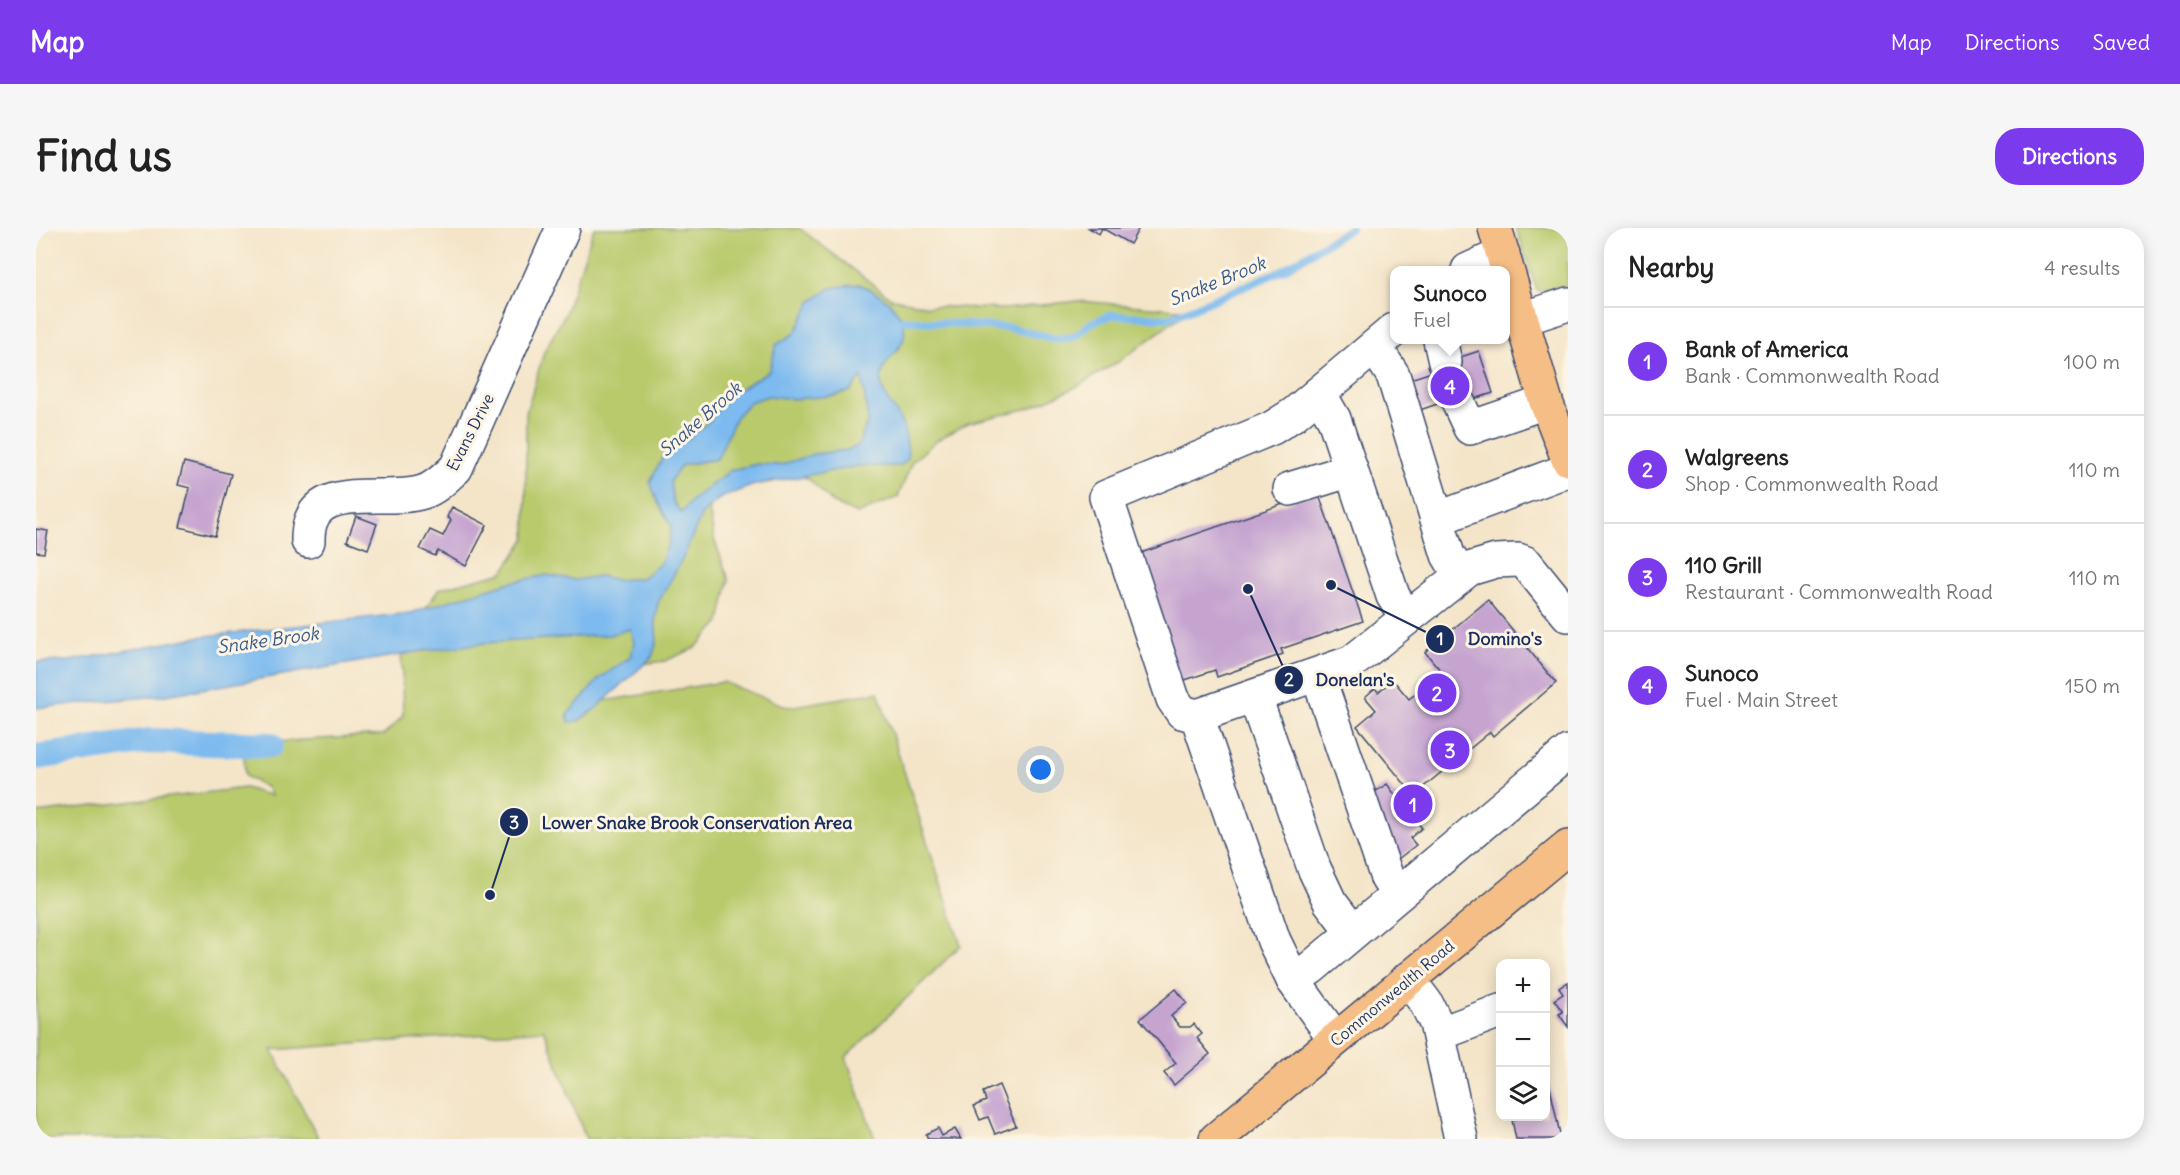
<!DOCTYPE html>
<meta charset="utf-8">
<style>
body{margin:0;font-family:Delius,sans-serif;background:#f6f6f6;color:#222}
.controls{position:absolute;right:18px;bottom:18px;display:grid;overflow:hidden;border-radius:12px;box-shadow:0 3px 15px #0003}
.controls button{width:54px;height:54px;display:grid;place-items:center;padding:0;border:0;border-bottom:2px solid #e0e0e0;background:#fff;color:#222;font:30px sans-serif}
.you{position:absolute;left:1005px;top:542px;width:21px;height:21px;margin:-15px;border:4px solid #fff;border-radius:50%;background:#1a73e8;box-shadow:0 0 0 9px #1a73e833}
.badge{display:grid;place-items:center;width:39px;height:39px;border-radius:50%;background:#7c3aed;color:#fff;font-size:20px;font-weight:700}
.pin{position:absolute;translate:-50% -50%;border:3px solid #fff;box-shadow:0 2px 6px #0006}
.popup{position:absolute;left:1354px;top:38px;width:120px;height:78px;box-sizing:border-box;display:grid;place-content:center;border-radius:12px;background:#fff;filter:drop-shadow(0 2px 4px #0005);font-size:20px;white-space:nowrap;color:#767676}
.popup b{font-size:22px;color:#222}
.popup::after{content:'';position:absolute;left:50%;top:100%;margin-left:-12px;border:12px solid transparent;border-top-color:#fff}
.list{margin:0;padding:0;list-style:none}
h2{display:flex;justify-content:space-between;align-items:center;height:78px;margin:0;padding:0 24px;font-size:26px}
h2 small{font-size:20px;font-weight:400;color:#767676}
.list li{display:grid;grid-template-columns:39px 1fr auto;gap:18px;align-items:center;box-sizing:border-box;height:108px;padding:0 24px;border-top:2px solid #e0e0e0}
.list b{display:block;font-size:22px;white-space:nowrap}
.list p{margin:0;font-size:20px;white-space:nowrap;color:#767676}
.list em{font-size:20px;font-style:normal;color:#767676}
.icon{flex:none;width:33px;height:33px;fill:none;stroke:currentColor;stroke-width:2;stroke-linecap:round;stroke-linejoin:round}
.map{position:relative;flex:none;width:1532px;height:911px;overflow:hidden;border-radius:24px}
header{display:flex;align-items:center;gap:36px;box-sizing:border-box;height:84px;padding:0 30px;background:#7c3aed;color:#fff}
header strong{font-size:28px}
nav{display:flex;gap:33px;margin-inline-start:auto;font-size:21px}
.intro{display:flex;align-items:center;justify-content:space-between;box-sizing:border-box;height:144px;padding:0 36px}
h1{margin:0;font-size:42px}
.button{padding:15px 27px;border-radius:24px;background:#7c3aed;color:#fff;font-size:21px;font-weight:700}
main{display:flex;gap:36px;padding:0 36px}
aside{flex:1;background:#fff;border-radius:24px;box-shadow:0 3px 15px #0003}
.map>svg:first-child{display:block}
.green{fill:#b9ca6d;stroke:#6a7c66;stroke-width:1.5}
.water{fill:#7cbaef;stroke:#4c74a6;stroke-width:1.5;fill-rule:evenodd}
.lines{fill:none;stroke-linecap:round;stroke-linejoin:round}
.stream{stroke:#7cbaef;stroke-width:8}
.canal{stroke:#7cbaef;stroke-width:26}
.building{fill:#c5a4d0}
.minor-tunnel{stroke:#c9c1b4;stroke-width:33;stroke-dasharray:33 16;stroke-linecap:butt}
.minor-casing{stroke:#3c4a6e;stroke-width:36}
.major-casing{stroke:#3c4a6e;stroke-width:36}
.minor{stroke:#fff;stroke-width:33}
.major{stroke:#f6be87;stroke-width:33}
.labels{text-anchor:middle;dominant-baseline:central;stroke-width:6;stroke-linejoin:round;paint-order:stroke}
.street-label{font-size:16px;fill:#1b2f5e;stroke:#fcf5e5}
.water-label{font-size:18px;font-style:italic;fill:#38598a;stroke:#fcf5e5}
.leader{fill:none;stroke:#1b2f5e;stroke-width:2}
.callout-dot{fill:#1b2f5e;stroke:#fcf5e5;stroke-width:2}
.mark-label{font-size:18px;text-anchor:middle;font-weight:bold;fill:#fff}
.callout-label{font-size:18px;text-anchor:middle;font-weight:bold;fill:#1b2f5e;stroke:#fcf5e5;stroke-width:6;stroke-linejoin:round;paint-order:stroke}
</style>
<header>
<strong>Map</strong>
<nav><a>Map</a><a>Directions</a><a>Saved</a></nav>
</header>
<div class="intro"><h1>Find us</h1><a class="button">Directions</a></div>
<main>
<div class="map">
<svg width="1532" height="911" viewBox="0 0 1532 911">
<rect width="100%" height="100%" fill="#fcf5e5"/>
<filter id="ink" filterUnits="userSpaceOnUse"><feTurbulence type="fractalNoise" baseFrequency=".0167" numOctaves="2"/><feDisplacementMap in="SourceGraphic" scale="12" xChannelSelector="R" yChannelSelector="G"/><feConvolveMatrix kernelMatrix="1 2 1 2 8 2 1 2 1" color-interpolation-filters="sRGB"/></filter>
<filter id="wash" filterUnits="userSpaceOnUse"><feTurbulence type="fractalNoise" baseFrequency=".008" numOctaves="4" result="noise"/><feDisplacementMap in="SourceGraphic" scale="24" xChannelSelector="R" yChannelSelector="G"/><feGaussianBlur stdDeviation="1.35" result="paint"/><feColorMatrix in="noise" values="0 0 0 0 0 0 0 0 0 0 0 0 0 0 0 0 0 1.4 0 .05"/><feComposite in="paint" operator="in"/></filter>
<g filter="url(#wash)">
<rect width="100%" height="100%" fill="#f4e5c9"/>
<g class="green">
<polygon points="558,0 763,0 855,70 892,78 968,81 1042,73 1153,82 1082,134 1040,159 993,180 932,195 901,212 876,234 862,269 821,286 797,275 774,252 745,237 670,262 678,311 693,352 684,394 659,420 629,433 582,439 549,476 687,454 752,479 842,464 925,717 810,829 839,911 550,911 508,802 236,822 283,911 0,911 0,585 209,560 235,568 230,559 209,548 208,525 222,515 348,507 367,488 365,416 403,361 467,344 490,310 490,185 508,124 529,86"/>
<polygon points="1480,0 1532,0 1532,57 1501,63"/>
</g>
<path class="water" d="M823,56c15,6 27,13 37,26 28,40 -22,43 -14,77 3,12 13,22 18,32 6,13 8,26 8,40l-8,7h-41l-105,19 -34,13 -18,16 -20,46 -24,43 -3,16 2,22 -5,16 -58,53 -16,11 -9,1 -2,-7 32,-36 31,-22 4,-14 -4,-14 -20,6 -125,8 -62,8 -257,44 -130,13v-46l34,-1 128,-24 212,-24 97,-30 40,-8 29,5 24,-4 17,4 25,-2 18,-14 9,-22 2,-16 -13,-23 -8,-21 16,-32 24,-13 21,-17 15,-23 43,-26 7,-26 19,-12 16,-31 19,-14zM826,149l6,43 -10,26 -11,4 -33,4 -33,11 -24,-1 -26,6 -39,30 -11,13 -8,-12 -3,-20 12,-16 35,-6 19,-42 14,-15 18,-6 26,3 39,-3 17,-5z"/>
<g class="lines">
<polyline class="stream" points="857,95 867,92 975,100 1020,111 1038,109 1055,95 1075,87 1132,90 1153,82 1247,42 1315,0"/>
<polyline class="canal" points="0,529 114,513 234,517"/>
</g>
<g id="blocks">
<g class="building">
<polygon points="1053,0 1103,0 1094,16 1066,0 1063,6"/>
<polygon points="1443,123 1457,165 1413,179 1410,173 1381,183 1371,152 1399,143 1397,138"/>
<polygon points="148,234 195,246 179,308 144,299 154,260 142,257"/>
<polygon points="1282,264 1327,393 1245,421 1247,426 1181,449 1179,442 1140,455 1096,328"/>
<polygon points="416,279 451,297 430,338 402,323 399,328 384,321 394,302 407,308 415,292 411,289"/>
<polygon points="320,288 341,296 332,321 311,313"/>
<polygon points="0,301 12,303 8,325 0,324"/>
<polygon points="1452,372 1520,455 1457,508 1454,504 1379,566 1392,583 1380,593 1386,600 1374,610 1380,617 1362,631 1356,623 1332,568 1351,556 1365,575 1377,566 1321,498 1340,482 1329,469 1339,460 1342,464 1357,452 1373,471 1406,444 1389,424"/>
<polygon points="1532,754 1532,799 1523,786 1527,784 1518,772 1527,766 1523,760"/>
<polygon points="1140,761 1151,775 1135,788 1144,799 1154,799 1158,796 1166,806 1161,810 1174,826 1138,857 1128,845 1140,835 1104,791"/>
<polygon points="1512,850 1525,911 1480,911 1476,892 1480,891 1479,888 1510,888 1510,851"/>
<polygon points="963,857 980,898 959,906 952,889 944,892 938,878 950,873 947,864"/>
<polygon points="902,900 906,908 919,901 925,911 892,911 890,906"/>
</g>
</g>
</g>
<g filter="url(#ink)">
<use href="#blocks" fill-opacity="0" stroke="#3c4a6e" stroke-width="1.5"/>
<g class="lines">
<polyline class="minor-tunnel" points="1409,134 1423,176"/>
<defs>
<g id="minor">
<polyline points="1432,42 1467,26"/>
<polyline points="1486,91 1532,76"/>
<polyline points="1404,112 1409,134"/>
<polyline points="1339,119 1357,147 1412,327 1424,347"/>
<polyline points="1283,165 1298,191 1357,368 1371,390"/>
<polyline points="1423,176 1434,200 1510,174"/>
<polyline points="1254,261 1315,242"/>
<polyline points="1401,291 1532,242"/>
<path d="M272,313c-1,-65 74,-36 115,-49 13,-4 23,-15 33,-24l107,-240"/>
<polyline points="1282,448 1351,650 1362,666"/>
<polyline points="1219,469 1278,640 1294,674 1317,704"/>
<polyline points="1161,488 1316,434 1433,341 1460,333 1482,332 1490,335 1532,387"/>
<polyline points="1372,751 1390,775 1400,795 1425,911"/>
<polyline points="1257,752 1275,740 1532,524"/>
<polyline points="1403,806 1464,783"/>
<polyline points="1299,811 1257,752 1238,713 1161,488 1146,484 1137,471 1070,269 1236,200 1258,186 1358,102"/>
</g>
<g id="major">
<polyline points="1459,0 1510,174 1532,231"/>
<polyline points="1180,911 1532,619"/>
</g>
</defs>
<use href="#minor" class="minor-casing"/>
<use href="#major" class="major-casing"/>
<use href="#minor" class="minor"/>
<use href="#major" class="major"/>
</g>
</g>
<g class="labels">
<g class="street-label">
<text transform="translate(434 204) rotate(-63)">Evans Drive</text>
<text transform="translate(1356 765) rotate(-40)">Commonwealth Road</text>
</g>
<g class="water-label">
<text transform="translate(1181 53) rotate(-22)">Snake Brook</text>
<text transform="translate(664 191) rotate(-41)">Snake Brook</text>
<text transform="translate(232 412) rotate(-8)">Snake Brook</text>
</g>
</g>
<path class="leader" d="M1295 357L1404 411M1212 361L1253 452M454 667L478 594"/>
<g class="callout-dot">
<circle cx="1295" cy="357" r="6"/>
<circle cx="1212" cy="361" r="6"/>
<circle cx="454" cy="667" r="6"/>
<circle cx="1404" cy="411" r="15"/>
<circle cx="1253" cy="452" r="15"/>
<circle cx="478" cy="594" r="15"/>
</g>
<g class="mark-label">
<text x="1404" y="417">1</text>
<text x="1253" y="458">2</text>
<text x="478" y="601">3</text>
</g>
<g class="callout-label">
<text x="1469" y="417">Domino's</text>
<text x="1319" y="458">Donelan's</text>
<text x="661" y="601">Lower Snake Brook Conservation Area</text>
</g>
</svg>
<div class="controls">
<button>+</button>
<button>−</button>
<button><svg class="icon" aria-label="layers" viewBox="0 0 24 24"><path d="M12 4l9 5-9 5-9-5zM3 14l9 5 9-5"/></svg></button>
</div>
<div class="you"></div>
<div class="pin badge" style="left:1377px;top:576px">1</div>
<div class="pin badge" style="left:1401px;top:465px">2</div>
<div class="pin badge" style="left:1414px;top:522px">3</div>
<div class="pin badge" style="left:1414px;top:158px">4</div>
<div class="popup"><b>Sunoco</b>Fuel</div>
</div>
<aside>
<h2>Nearby<small>4 results</small></h2>
<ul class="list">
<li><span class="badge">1</span><div><b>Bank of America</b><p>Bank · Commonwealth Road</p></div><em>100 m</em></li>
<li><span class="badge">2</span><div><b>Walgreens</b><p>Shop · Commonwealth Road</p></div><em>110 m</em></li>
<li><span class="badge">3</span><div><b>110 Grill</b><p>Restaurant · Commonwealth Road</p></div><em>110 m</em></li>
<li><span class="badge">4</span><div><b>Sunoco</b><p>Fuel · Main Street</p></div><em>150 m</em></li>
</ul>
</aside>
</main>
